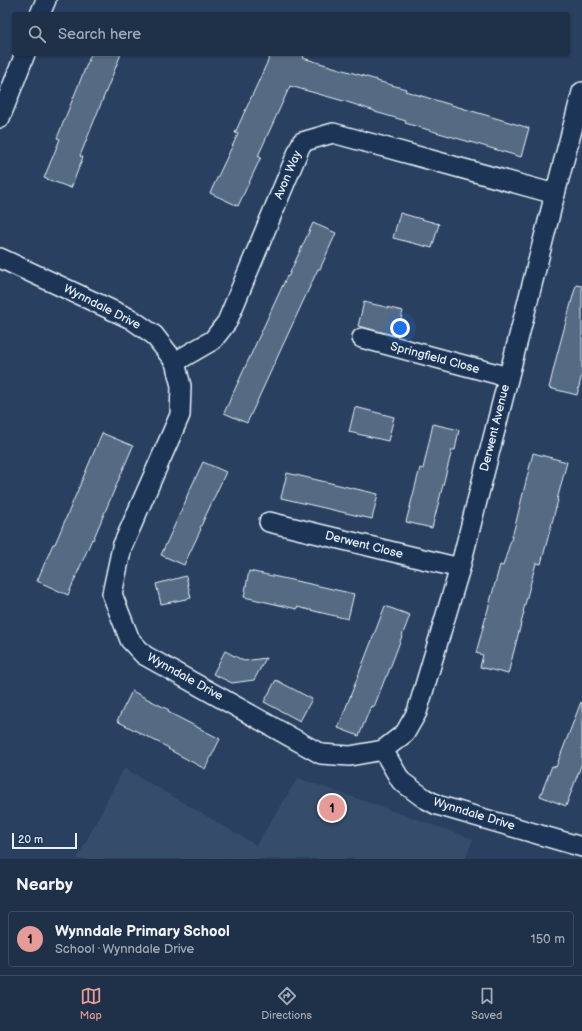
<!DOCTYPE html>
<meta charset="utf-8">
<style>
body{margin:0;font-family:"Balsamiq Sans",sans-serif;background:#273850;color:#f1f3f6}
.scale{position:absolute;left:12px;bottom:10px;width:65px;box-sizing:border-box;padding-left:4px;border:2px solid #e8f1f8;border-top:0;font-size:11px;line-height:14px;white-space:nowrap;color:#e8f1f8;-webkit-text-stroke:3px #1d3557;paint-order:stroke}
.you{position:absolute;left:400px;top:328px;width:14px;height:14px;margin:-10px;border:3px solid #fff;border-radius:50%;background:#1a73e8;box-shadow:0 0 0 6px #1a73e833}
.badge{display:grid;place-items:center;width:26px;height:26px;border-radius:50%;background:#e69b98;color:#111;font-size:13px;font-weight:700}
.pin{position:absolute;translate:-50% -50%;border:2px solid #fff;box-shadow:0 1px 4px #0006}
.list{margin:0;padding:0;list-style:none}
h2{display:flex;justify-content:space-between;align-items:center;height:52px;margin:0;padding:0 16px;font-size:17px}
h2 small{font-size:13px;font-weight:400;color:#a1a9b4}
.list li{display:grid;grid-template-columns:26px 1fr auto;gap:12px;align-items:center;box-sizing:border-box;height:56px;margin:0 8px 8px;padding:0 8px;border:1px solid #3c4b61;border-radius:4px}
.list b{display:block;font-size:15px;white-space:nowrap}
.list p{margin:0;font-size:13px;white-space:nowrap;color:#a1a9b4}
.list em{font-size:13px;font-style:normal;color:#a1a9b4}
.icon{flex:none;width:22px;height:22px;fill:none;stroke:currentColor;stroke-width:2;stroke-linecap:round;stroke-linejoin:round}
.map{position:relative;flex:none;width:582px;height:859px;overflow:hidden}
.search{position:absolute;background:#1f3049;box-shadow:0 1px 3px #0004;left:12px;right:12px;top:12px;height:44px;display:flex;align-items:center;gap:10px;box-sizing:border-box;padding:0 14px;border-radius:4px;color:#a1a9b4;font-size:15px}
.sheet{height:116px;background:#1f3049}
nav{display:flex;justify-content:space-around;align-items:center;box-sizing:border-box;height:56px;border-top:1px solid #3c4b61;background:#1f3049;font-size:11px;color:#a1a9b4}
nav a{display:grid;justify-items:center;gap:2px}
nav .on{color:#e69b98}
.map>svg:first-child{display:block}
.built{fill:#364d6b}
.building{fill:#556a83;stroke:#e8f1f8}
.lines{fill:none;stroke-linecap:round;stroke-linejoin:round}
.minor-casing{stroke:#e8f1f8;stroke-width:22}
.minor{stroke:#1d3557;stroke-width:19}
.labels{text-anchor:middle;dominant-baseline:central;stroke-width:4;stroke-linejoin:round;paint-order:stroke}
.street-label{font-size:12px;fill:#e8f1f8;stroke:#1d3557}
</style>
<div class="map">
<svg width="582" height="859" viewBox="0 0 582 859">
<rect width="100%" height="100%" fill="#294061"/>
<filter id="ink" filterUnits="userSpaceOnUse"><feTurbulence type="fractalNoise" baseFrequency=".025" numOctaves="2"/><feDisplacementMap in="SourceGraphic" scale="8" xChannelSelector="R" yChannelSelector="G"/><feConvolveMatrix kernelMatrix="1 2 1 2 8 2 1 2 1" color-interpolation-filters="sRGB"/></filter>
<g filter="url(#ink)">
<polygon class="built" points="124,768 256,845 298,778 473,839 465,859 77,859"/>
<g class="building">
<polygon points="91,54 121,54 80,156 83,157 71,188 44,178 60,139 57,138"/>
<polygon points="271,54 305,54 303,58 377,80 377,81 406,89 405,91 445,103 529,128 521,157 405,123 406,121 375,112 375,111 347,102 290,86 258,156 261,157 238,206 210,193 238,134 235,133"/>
<polygon points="400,213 439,224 432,248 393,238"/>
<polygon points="313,223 336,233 320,269 318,269 247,423 224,413 287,276 288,277"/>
<polygon points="576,285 582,286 582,374 577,395 549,388 557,355"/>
<polygon points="364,302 403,311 397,336 358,326"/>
<polygon points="355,407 394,417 388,441 349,432"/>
<polygon points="433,424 459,430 455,450 452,450 432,528 406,522 420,468 423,469"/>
<polygon points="102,433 133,446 93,540 92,539 68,595 37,581 53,544 55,544"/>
<polygon points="533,453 567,462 557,500 558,500 541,564 536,563 523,612 524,612 508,674 480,667 483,655 476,653 500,565 503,566 514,530"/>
<polygon points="203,462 226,472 200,528 201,529 184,565 161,555 187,498 186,498"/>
<polygon points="287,473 378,494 372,519 281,498"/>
<polygon points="249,571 315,585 354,594 348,619 297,607 297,609 244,597"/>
<polygon points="186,576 191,598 161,604 156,584"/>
<polygon points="385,606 410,615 387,676 386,676 374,707 371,706 359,736 338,728"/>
<polygon points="225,651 244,661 266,658 254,680 232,683 213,674"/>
<polygon points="276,680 312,699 300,721 264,702"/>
<polygon points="132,691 169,710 168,712 220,739 205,769 168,749 169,748 117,721"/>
<polygon points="581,702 582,703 582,763 566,806 540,796 552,766 556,767"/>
</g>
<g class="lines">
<defs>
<g id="minor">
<polyline points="40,14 46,0"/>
<polyline points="0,118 25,54"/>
<polyline points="0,258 131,319 154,335 175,362 181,386 180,415 122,547 112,594 130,640 144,655 321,754 350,756 383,750 401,781 424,798 437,805 582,847"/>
<polyline points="362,338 508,377"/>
<polyline points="175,362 213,340 227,322 302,142 333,133 555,194"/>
<polyline points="269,522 460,568"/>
<polyline points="383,750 405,733 417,712 460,568 555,194 582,92"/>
</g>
</defs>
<use href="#minor" class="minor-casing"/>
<use href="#minor" class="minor"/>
</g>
</g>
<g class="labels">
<g class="street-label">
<text transform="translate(288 175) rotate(-67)">Avon Way</text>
<text transform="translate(102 307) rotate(27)">Wynndale Drive</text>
<text transform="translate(435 358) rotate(15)">Springfield Close</text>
<text transform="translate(495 428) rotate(-76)">Derwent Avenue</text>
<text transform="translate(364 545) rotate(14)">Derwent Close</text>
<text transform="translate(185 677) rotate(29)">Wynndale Drive</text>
<text transform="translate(474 814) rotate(17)">Wynndale Drive</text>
</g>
</g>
</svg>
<div class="scale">20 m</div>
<div class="you"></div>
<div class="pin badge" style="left:332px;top:808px">1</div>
<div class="search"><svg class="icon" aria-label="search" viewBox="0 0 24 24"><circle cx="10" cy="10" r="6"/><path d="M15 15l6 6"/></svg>Search here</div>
</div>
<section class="sheet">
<h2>Nearby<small></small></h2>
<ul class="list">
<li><span class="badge">1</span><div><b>Wynndale Primary School</b><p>School · Wynndale Drive</p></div><em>150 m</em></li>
</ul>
</section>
<nav>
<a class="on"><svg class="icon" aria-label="map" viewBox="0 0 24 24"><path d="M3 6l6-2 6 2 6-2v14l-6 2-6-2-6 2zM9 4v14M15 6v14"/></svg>Map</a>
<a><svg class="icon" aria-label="directions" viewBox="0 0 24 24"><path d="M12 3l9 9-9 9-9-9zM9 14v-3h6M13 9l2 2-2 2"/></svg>Directions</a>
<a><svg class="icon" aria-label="saved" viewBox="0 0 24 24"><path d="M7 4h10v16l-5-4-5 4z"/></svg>Saved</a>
</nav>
